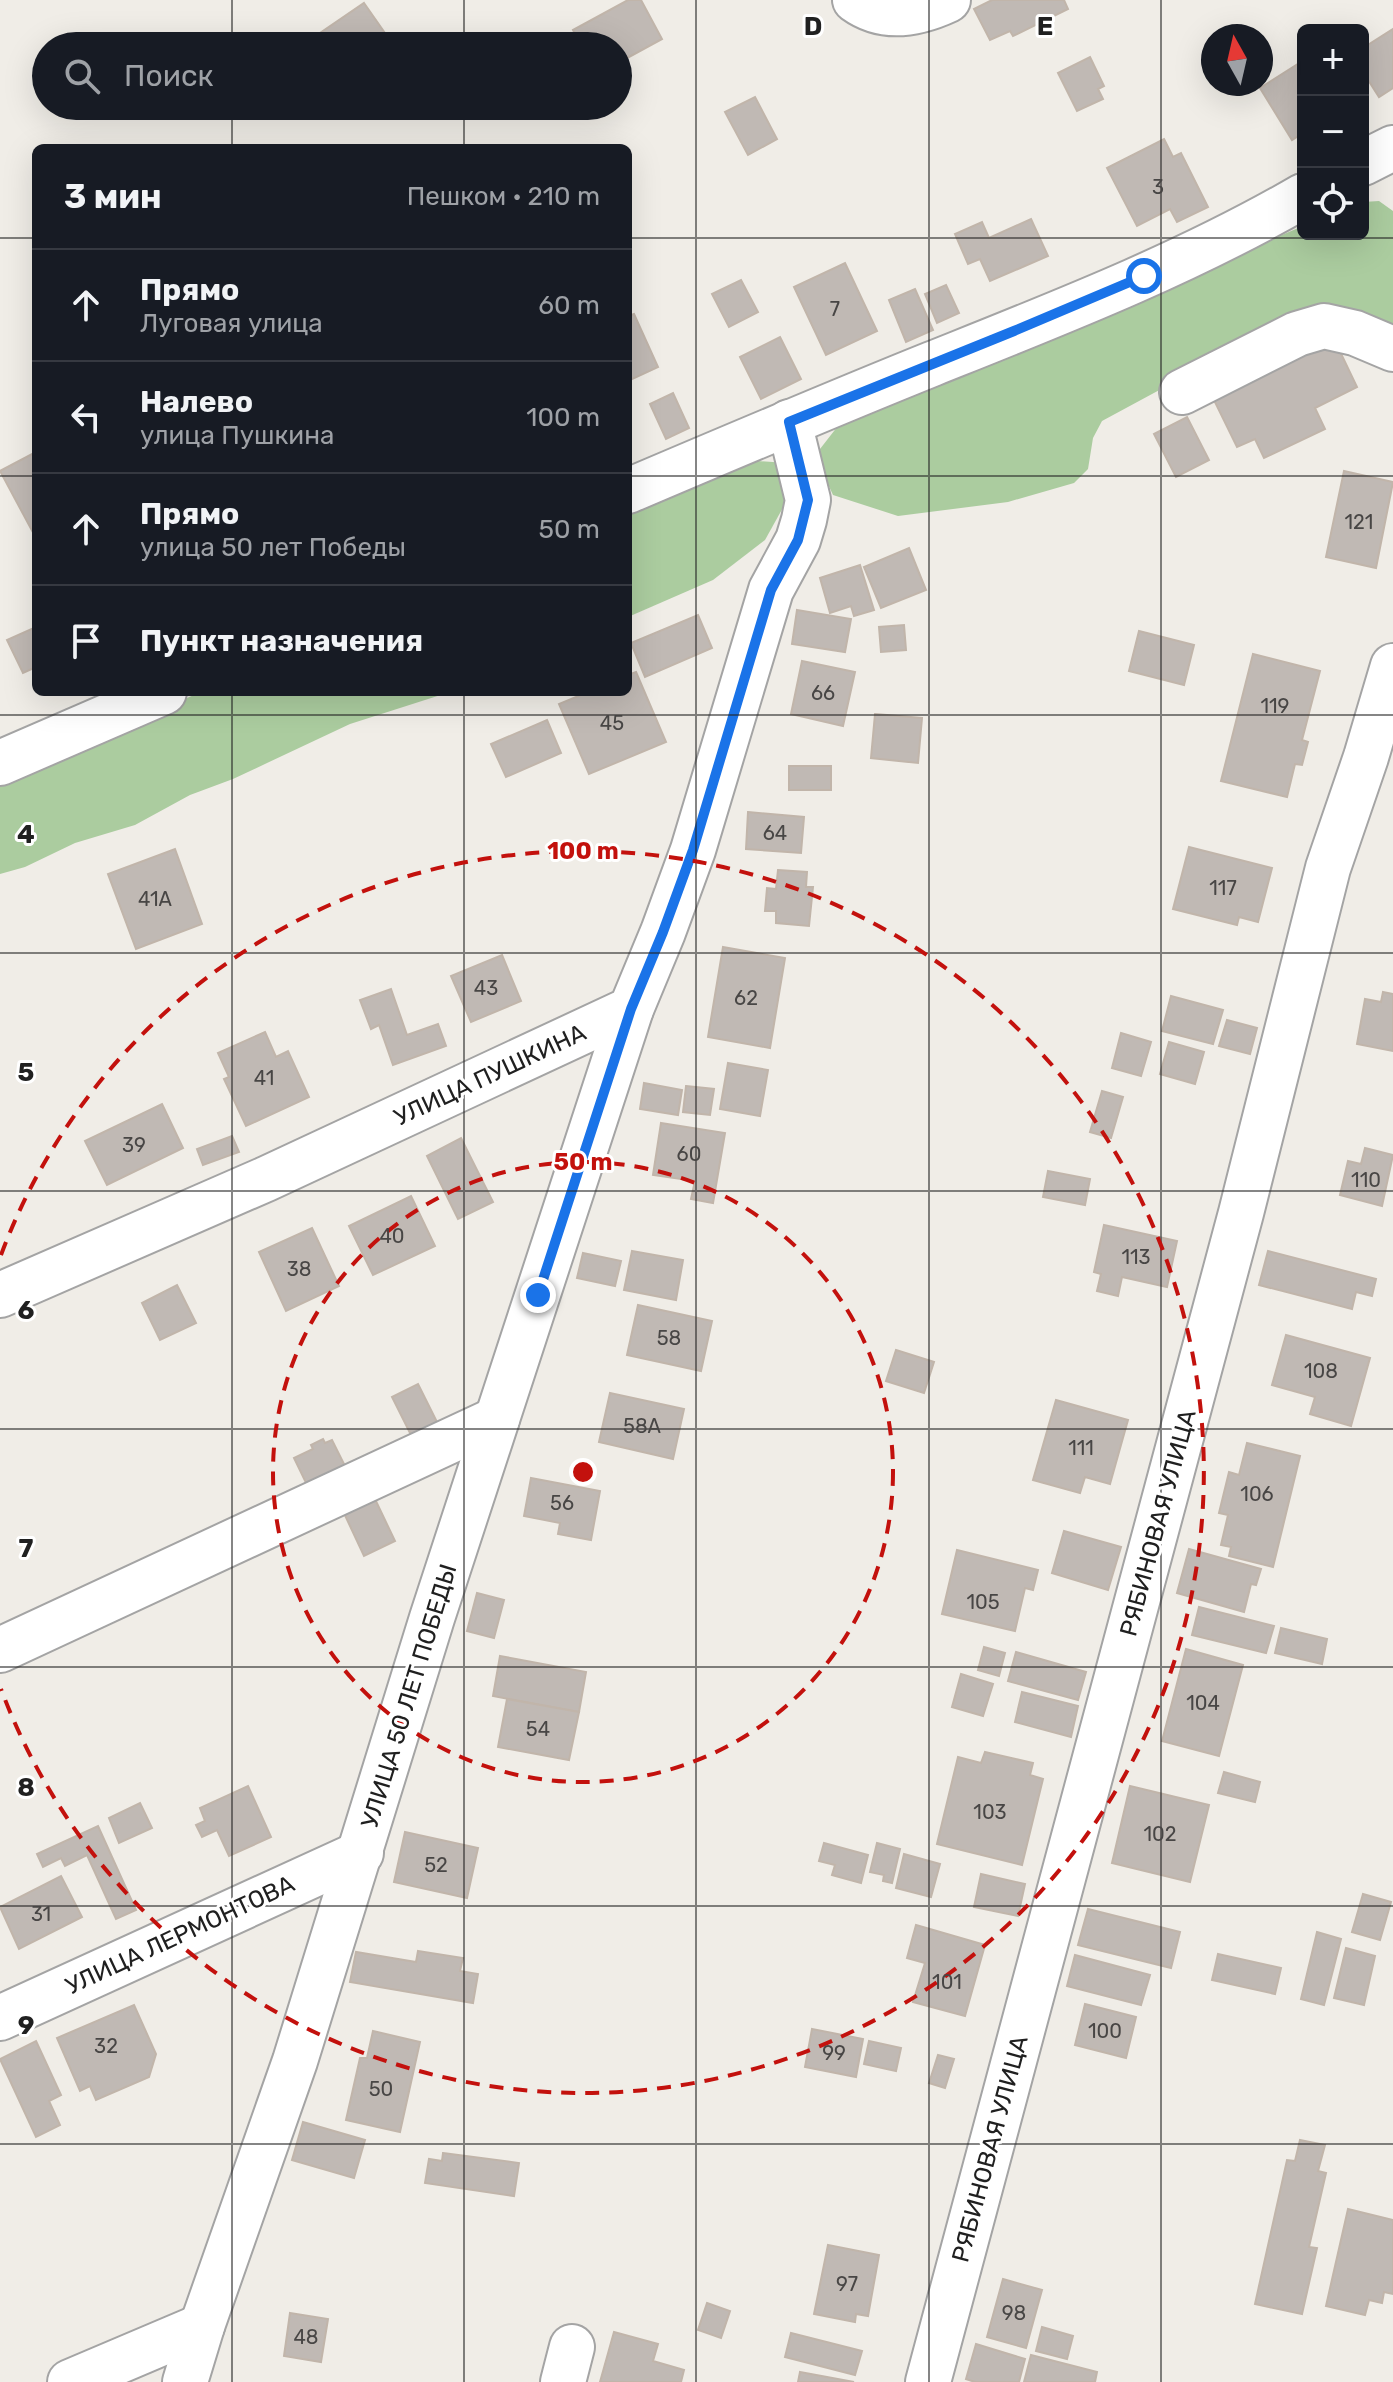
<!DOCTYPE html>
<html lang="ru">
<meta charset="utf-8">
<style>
body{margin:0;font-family:Rubik,sans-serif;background:#20242c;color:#f1f3f6}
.controls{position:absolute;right:24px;top:24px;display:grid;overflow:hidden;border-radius:12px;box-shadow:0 8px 32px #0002}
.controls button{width:72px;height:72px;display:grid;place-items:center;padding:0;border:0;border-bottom:2px solid #363941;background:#171b24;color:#f1f3f6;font:40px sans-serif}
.compass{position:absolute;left:1201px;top:24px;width:72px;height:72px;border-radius:50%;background:#171b24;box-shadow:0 8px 32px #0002;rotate:352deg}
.stop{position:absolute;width:24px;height:24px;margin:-18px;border:6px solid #1a73e8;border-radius:50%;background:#fff}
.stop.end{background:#1a73e8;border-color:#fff;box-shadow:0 2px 8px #0008}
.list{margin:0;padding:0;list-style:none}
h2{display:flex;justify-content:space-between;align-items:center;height:104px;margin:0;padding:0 32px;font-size:34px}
h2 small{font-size:26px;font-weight:400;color:#9ea1a6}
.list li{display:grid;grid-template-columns:52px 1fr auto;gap:24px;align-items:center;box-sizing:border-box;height:112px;padding:0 32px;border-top:2px solid #363941}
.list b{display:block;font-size:30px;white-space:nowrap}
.list p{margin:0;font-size:26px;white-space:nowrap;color:#9ea1a6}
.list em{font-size:26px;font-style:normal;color:#9ea1a6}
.icon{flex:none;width:44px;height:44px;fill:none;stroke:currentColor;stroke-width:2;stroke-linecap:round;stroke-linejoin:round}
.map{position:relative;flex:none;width:1393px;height:2382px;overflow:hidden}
.search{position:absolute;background:#171b24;box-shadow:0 8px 32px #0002;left:32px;top:32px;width:600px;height:88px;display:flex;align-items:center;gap:20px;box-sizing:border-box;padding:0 28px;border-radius:44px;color:#9ea1a6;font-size:30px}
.panel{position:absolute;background:#171b24;box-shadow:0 8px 32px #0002;left:32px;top:144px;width:600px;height:552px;border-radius:12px}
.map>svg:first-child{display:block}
.forest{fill:#abcc9f}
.building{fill:#c0b9b4;stroke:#c1b5aa;stroke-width:2}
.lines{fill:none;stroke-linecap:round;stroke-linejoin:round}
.minor-casing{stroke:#a4a4a4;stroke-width:48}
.minor{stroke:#fff;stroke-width:44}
.route{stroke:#1a73e8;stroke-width:10}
.grid{fill:none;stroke:#202020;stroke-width:2;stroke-opacity:0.55}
.ring{fill:none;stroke:#c3110d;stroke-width:4;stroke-dasharray:14 10}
.labels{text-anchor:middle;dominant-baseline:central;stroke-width:6;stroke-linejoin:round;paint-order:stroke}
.number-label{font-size:20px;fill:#484645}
.street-label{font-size:24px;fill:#202020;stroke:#fff}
.grid-label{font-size:26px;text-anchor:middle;font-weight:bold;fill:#202020;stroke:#fff;stroke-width:6;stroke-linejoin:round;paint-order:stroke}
.centre{fill:#c3110d;stroke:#fff;stroke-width:4}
.ring-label{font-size:24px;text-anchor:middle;font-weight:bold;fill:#c3110d;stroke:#fff;stroke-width:6;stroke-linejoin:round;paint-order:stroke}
</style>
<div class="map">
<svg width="1393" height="2382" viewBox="0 0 1393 2382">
<rect width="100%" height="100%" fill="#f0ede7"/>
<g class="forest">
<polygon points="1379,201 1393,211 1393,330 1215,360 1102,421 1093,438 1088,469 1074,483 1008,502 898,516 833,495 822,471 820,449 841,422 1303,226 1303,234 1363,234 1363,202"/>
<polygon points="744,460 787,463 790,495 765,540 713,580 628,617 628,510"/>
<polygon points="201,692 450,692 350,724 233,779 190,795 135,825 75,843 25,867 0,874 0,778"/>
</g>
<g class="building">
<polygon points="628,0 641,0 662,39 618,63 618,46 581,46 573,30"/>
<polygon points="992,0 1064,0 1068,9 1013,36 1010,31 990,40 974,9"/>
<polygon points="364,3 394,46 301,46"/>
<polygon points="1393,29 1393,88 1379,97 1363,72 1363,48"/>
<polygon points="1090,57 1104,86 1098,89 1103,99 1077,111 1058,73"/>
<polygon points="1298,64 1303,72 1303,133 1292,140 1260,88"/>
<polygon points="755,97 777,139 748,155 725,112"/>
<polygon points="1164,139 1173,157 1181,153 1208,207 1177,222 1170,209 1137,226 1107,168"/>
<polygon points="1031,219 1048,256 990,281 980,259 968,264 955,234 982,222 989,238"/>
<polygon points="845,263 877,331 826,355 794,287"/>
<polygon points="741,280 758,312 729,327 712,294"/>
<polygon points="946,285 959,313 937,323 925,294"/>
<polygon points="915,289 933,330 906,342 889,300"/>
<polygon points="634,314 658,367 628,381 628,316"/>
<polygon points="780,337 801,379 761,399 740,357"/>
<polygon points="1334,339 1357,387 1315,408 1325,429 1264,458 1255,439 1237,447 1213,398"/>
<polygon points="673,393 689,428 666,439 650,404"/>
<polygon points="1187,417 1209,460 1176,477 1154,434"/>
<polygon points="36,452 36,538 0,471"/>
<polygon points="1344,471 1393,482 1376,568 1326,557"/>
<polygon points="909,548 926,590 881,608 864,567"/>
<polygon points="860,565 874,610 854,616 851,606 830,613 820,578"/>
<polygon points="797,610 851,619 845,652 792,644"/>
<polygon points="698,615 712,648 645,677 631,643"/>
<polygon points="904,625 906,650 881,652 879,627"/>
<polygon points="36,627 36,667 23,673 7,640"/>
<polygon points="1139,631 1194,645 1184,685 1129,671"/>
<polygon points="1253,654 1320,671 1302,740 1308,742 1302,765 1295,764 1287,797 1221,781"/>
<polygon points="802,661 855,672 843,726 791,714"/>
<polygon points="636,672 666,742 589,774 559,704 588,692 628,692 628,675"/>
<polygon points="875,714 922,718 918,763 871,758"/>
<polygon points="547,720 561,753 506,777 491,744"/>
<rect x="789" y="766" width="42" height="24"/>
<polygon points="748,812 804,817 801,853 746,849"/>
<polygon points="1189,847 1272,868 1258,922 1239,917 1237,925 1173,909"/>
<polygon points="175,849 202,924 136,949 108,874"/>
<polygon points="778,870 807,872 806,887 813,887 809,926 776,923 776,911 765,911 767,888 776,889"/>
<polygon points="723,947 785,958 770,1048 708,1037"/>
<polygon points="502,955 521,1001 471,1022 451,976"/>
<polygon points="391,989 407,1035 438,1024 446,1046 393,1065 379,1025 371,1029 360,1000"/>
<polygon points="1383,992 1393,994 1393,1051 1357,1044 1365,999 1381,1002"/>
<polygon points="1171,996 1223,1010 1213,1044 1162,1031"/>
<polygon points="1227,1020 1257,1028 1250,1054 1219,1046"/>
<polygon points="265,1032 276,1057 288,1051 309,1097 246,1126 224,1079 229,1077 218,1053"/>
<polygon points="1121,1033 1151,1042 1141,1076 1112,1068"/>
<polygon points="1169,1042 1204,1052 1195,1084 1160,1074"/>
<polygon points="728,1063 768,1070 760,1116 720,1109"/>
<polygon points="644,1083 682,1090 678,1115 640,1109"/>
<polygon points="686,1086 714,1089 710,1115 683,1112"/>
<polygon points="1102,1091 1123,1097 1111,1138 1090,1132"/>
<polygon points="162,1104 183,1148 107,1185 85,1141"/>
<polygon points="661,1123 725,1133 713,1203 691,1199 695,1181 653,1175"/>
<polygon points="232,1136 239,1152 203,1165 197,1149"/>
<polygon points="461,1138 493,1202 458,1219 427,1156"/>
<polygon points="1365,1148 1393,1155 1382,1206 1340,1195 1348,1161 1361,1164"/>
<polygon points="1048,1171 1090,1179 1085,1205 1043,1197"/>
<polygon points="411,1196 435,1246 373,1275 349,1226"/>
<polygon points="1104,1225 1177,1241 1167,1287 1122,1277 1118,1296 1097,1291 1101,1274 1094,1272"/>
<polygon points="312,1228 339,1286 286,1311 259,1252"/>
<polygon points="632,1251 683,1260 676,1300 624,1290"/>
<polygon points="1268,1251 1376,1279 1372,1296 1356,1292 1352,1309 1259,1285"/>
<polygon points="583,1253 621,1261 615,1286 577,1278"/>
<polygon points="177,1285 196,1323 160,1340 142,1303"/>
<polygon points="638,1305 712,1321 701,1371 627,1355"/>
<polygon points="1286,1335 1370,1358 1351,1426 1310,1414 1315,1397 1272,1385"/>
<polygon points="896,1350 934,1362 924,1393 886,1381"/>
<polygon points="418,1384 439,1426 413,1439 392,1397"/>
<polygon points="610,1393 684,1409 673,1459 599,1442"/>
<polygon points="1056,1400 1128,1420 1110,1484 1085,1477 1080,1493 1033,1480"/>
<polygon points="323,1439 325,1443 332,1440 346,1468 308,1487 294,1458 313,1449 311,1445"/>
<polygon points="1247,1443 1300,1456 1273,1567 1229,1556 1231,1547 1221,1545 1228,1515 1219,1513 1229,1472 1239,1475"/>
<polygon points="531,1478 600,1491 591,1540 558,1534 560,1523 524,1516"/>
<polygon points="374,1497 395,1541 364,1556 343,1511"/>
<polygon points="1064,1531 1121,1547 1108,1590 1052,1573"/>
<polygon points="1189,1549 1261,1569 1256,1585 1251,1584 1244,1612 1177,1593"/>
<polygon points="957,1550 1038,1570 1033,1590 1025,1588 1015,1631 942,1614"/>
<polygon points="477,1593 504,1600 494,1638 467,1631"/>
<polygon points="1199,1607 1274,1626 1266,1653 1192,1635"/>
<polygon points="1281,1628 1327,1639 1322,1664 1275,1653"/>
<polygon points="984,1647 1005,1653 999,1676 978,1670"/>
<polygon points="1186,1649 1243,1665 1219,1756 1162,1741"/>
<polygon points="1016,1652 1086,1672 1078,1700 1008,1681"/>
<polygon points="500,1656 586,1672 579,1712 493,1696"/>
<polygon points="961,1674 993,1684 983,1716 952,1707"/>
<polygon points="1022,1692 1078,1706 1071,1737 1015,1722"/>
<polygon points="507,1699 579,1712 569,1760 498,1747"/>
<polygon points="985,1752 1033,1763 1030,1775 1043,1779 1022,1865 937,1844 958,1757 981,1763"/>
<polygon points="1224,1772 1260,1782 1255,1802 1218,1793"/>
<polygon points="248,1786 271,1837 229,1856 217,1830 202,1837 196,1825 205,1821 200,1808"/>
<polygon points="1130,1786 1209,1805 1190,1882 1112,1863"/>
<polygon points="140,1803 152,1828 119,1843 109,1818"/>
<polygon points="98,1826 136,1910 116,1919 87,1855 65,1866 61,1858 43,1867 37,1854"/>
<polygon points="405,1832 478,1848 467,1898 394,1882"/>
<polygon points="824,1843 868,1855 861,1883 832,1875 835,1865 819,1861"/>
<polygon points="877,1843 900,1849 892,1883 883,1881 884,1875 870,1872"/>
<polygon points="904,1854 940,1864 931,1897 896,1888"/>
<polygon points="981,1874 1025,1884 1018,1916 974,1907"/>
<polygon points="61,1876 82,1917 19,1949 0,1907"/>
<polygon points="1363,1894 1391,1902 1380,1940 1352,1932"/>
<polygon points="1088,1909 1180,1932 1171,1968 1078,1945"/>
<polygon points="916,1925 985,1945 965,2016 913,2002 925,1963 907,1958"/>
<polygon points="1317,1932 1341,1939 1324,2005 1301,1999"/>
<polygon points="1346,1948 1375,1956 1364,2005 1334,1998"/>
<polygon points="418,1951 463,1958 460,1971 478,1974 473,2003 350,1982 356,1952 416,1962"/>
<polygon points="1218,1954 1281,1968 1275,1994 1212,1980"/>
<polygon points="1075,1955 1150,1975 1141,2005 1067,1986"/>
<polygon points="1085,2004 1136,2017 1126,2058 1075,2045"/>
<polygon points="134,2005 156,2054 149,2077 96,2100 90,2086 80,2091 57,2038"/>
<polygon points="812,2029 863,2039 856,2077 805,2067"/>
<polygon points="373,2031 420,2042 400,2132 346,2120 360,2058 367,2058"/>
<polygon points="36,2041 61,2095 49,2101 60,2125 36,2137 0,2059"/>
<polygon points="869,2041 901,2048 896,2071 864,2064"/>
<polygon points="938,2055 954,2059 945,2088 929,2083"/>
<polygon points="303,2122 365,2140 354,2178 292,2160"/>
<polygon points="1300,2140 1325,2145 1318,2171 1326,2173 1309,2247 1317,2248 1302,2314 1255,2304 1287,2160 1295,2161"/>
<polygon points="443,2153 519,2163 514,2196 425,2183 429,2159 442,2161"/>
<polygon points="1348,2209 1393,2220 1393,2294 1384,2292 1382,2303 1369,2300 1365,2315 1326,2306"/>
<polygon points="828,2245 879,2255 868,2316 856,2314 855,2322 814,2314"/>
<polygon points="1003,2279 1042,2290 1026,2348 987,2337"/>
<polygon points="707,2303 730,2311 721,2338 698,2330"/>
<polygon points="290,2313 328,2319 321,2362 284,2356"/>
<polygon points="1042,2327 1073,2336 1067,2359 1036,2351"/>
<polygon points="614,2332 658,2344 653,2361 684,2370 681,2382 600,2382"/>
<polygon points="791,2333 862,2351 855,2375 785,2357"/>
<polygon points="976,2344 1025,2359 1019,2382 975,2382 966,2379"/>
<polygon points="1031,2355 1097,2372 1095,2382 1024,2382"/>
<polygon points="800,2372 854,2382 798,2382"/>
</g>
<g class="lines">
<defs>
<g id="minor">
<path d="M855,0c29,21 63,14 93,0"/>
<polyline points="1363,163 1393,148"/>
<polyline points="1182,392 1297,334 1324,326 1355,333 1393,349"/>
<path d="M628,491c101,-43 202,-86 304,-127 125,-50 254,-100 371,-168"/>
<polyline points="0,763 164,692"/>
<polyline points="0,1295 266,1179 631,1009 663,932 693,850 771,590 798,540 804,520 808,500 789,422"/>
<polyline points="0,1650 497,1419"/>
<polyline points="0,2018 361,1853"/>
<polyline points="70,2382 202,2326"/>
<polyline points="185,2382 202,2326 295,2061 432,1618 631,1009"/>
<polyline points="563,2382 572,2347"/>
<polyline points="928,2382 1241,1213 1328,868 1366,757 1393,666"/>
</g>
</defs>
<use href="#minor" class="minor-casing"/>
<use href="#minor" class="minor"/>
</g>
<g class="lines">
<polyline class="route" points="538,1295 631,1009 663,932 693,850 771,590 798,540 808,500 789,422 1014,331 1144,276"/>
</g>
<path class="grid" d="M232,0v46M464,0v46M696,0v2382M929,0v2382M1161,0v2382M232,106v42M464,106v42M0,238h36M628,238h765M0,476h36M628,476h765M232,692v1690M464,692v1690M0,715h1393M0,953h1393M0,1191h1393M0,1429h1393M0,1667h1393M0,1906h1393M0,2144h1393"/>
<g class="ring">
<circle cx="583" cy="1472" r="310"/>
<path d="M1 1255A621 621 0 1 1 1 1689"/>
</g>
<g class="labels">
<g class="number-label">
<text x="1158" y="187">3</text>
<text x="835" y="309">7</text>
<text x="1359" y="522">121</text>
<text x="823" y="693">66</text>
<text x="1275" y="706">119</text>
<text x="612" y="723">45</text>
<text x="775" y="833">64</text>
<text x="1223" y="888">117</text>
<text x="155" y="899">41А</text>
<text x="486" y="988">43</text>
<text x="746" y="998">62</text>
<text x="264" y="1078">41</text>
<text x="134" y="1145">39</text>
<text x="689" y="1154">60</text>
<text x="1366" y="1180">110</text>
<text x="392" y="1236">40</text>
<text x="1136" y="1257">113</text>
<text x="299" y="1269">38</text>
<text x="669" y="1338">58</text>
<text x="1321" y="1371">108</text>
<text x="642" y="1426">58А</text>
<text x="1081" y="1448">111</text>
<text x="1257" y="1494">106</text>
<text x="562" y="1503">56</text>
<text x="983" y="1602">105</text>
<text x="1203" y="1703">104</text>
<text x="538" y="1729">54</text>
<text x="990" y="1812">103</text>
<text x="1160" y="1834">102</text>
<text x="436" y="1865">52</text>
<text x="41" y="1914">31</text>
<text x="947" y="1982">101</text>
<text x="1105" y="2031">100</text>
<text x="106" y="2046">32</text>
<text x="834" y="2053">99</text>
<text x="381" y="2089">50</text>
<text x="847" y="2284">97</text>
<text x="1014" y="2313">98</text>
<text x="306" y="2337">48</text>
</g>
<g class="street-label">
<text transform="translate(490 1075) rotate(-25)">УЛИЦА ПУШКИНА</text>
<text transform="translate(1158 1523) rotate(-75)">РЯБИНОВАЯ УЛИЦА</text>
<text transform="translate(409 1696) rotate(-73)">УЛИЦА 50 ЛЕТ ПОБЕДЫ</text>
<text transform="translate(180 1935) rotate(-25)">УЛИЦА ЛЕРМОНТОВА</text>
<text transform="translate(990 2149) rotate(-75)">РЯБИНОВАЯ УЛИЦА</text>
</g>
</g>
<g class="grid-label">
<text x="813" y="35">D</text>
<text x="1045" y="35">E</text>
<text x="26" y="843">4</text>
<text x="26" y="1081">5</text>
<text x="26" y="1319">6</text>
<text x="26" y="1557">7</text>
<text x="26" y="1796">8</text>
<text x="26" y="2034">9</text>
</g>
<circle cx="583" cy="1472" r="12" class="centre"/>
<g class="ring-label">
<text x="583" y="859">100 m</text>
<text x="583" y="1170">50 m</text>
</g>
</svg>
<div class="controls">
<button>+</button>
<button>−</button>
<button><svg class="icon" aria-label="locate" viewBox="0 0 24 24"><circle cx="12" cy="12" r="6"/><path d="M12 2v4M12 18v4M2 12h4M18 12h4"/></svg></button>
</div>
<svg class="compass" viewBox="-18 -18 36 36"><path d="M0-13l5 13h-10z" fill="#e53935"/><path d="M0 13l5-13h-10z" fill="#9ea1a6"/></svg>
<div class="stop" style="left:1144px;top:276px"></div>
<div class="stop end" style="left:538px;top:1295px"></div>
<div class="search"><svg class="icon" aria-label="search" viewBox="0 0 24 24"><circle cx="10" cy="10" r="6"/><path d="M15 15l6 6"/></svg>Поиск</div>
<section class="panel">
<h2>3 мин<small>Пешком · 210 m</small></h2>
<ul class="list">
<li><svg class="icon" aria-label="ahead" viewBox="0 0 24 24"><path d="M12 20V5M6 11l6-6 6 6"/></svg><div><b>Прямо</b><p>Луговая улица</p></div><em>60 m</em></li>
<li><svg class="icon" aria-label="left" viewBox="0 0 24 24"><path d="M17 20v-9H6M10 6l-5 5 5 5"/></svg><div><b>Налево</b><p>улица Пушкина</p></div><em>100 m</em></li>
<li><svg class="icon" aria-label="ahead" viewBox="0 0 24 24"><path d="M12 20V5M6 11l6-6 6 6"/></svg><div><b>Прямо</b><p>улица 50 лет Победы</p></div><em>50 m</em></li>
<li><svg class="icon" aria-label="arrive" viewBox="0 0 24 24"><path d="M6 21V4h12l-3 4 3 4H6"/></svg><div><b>Пункт назначения</b></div></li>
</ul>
</section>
</div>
